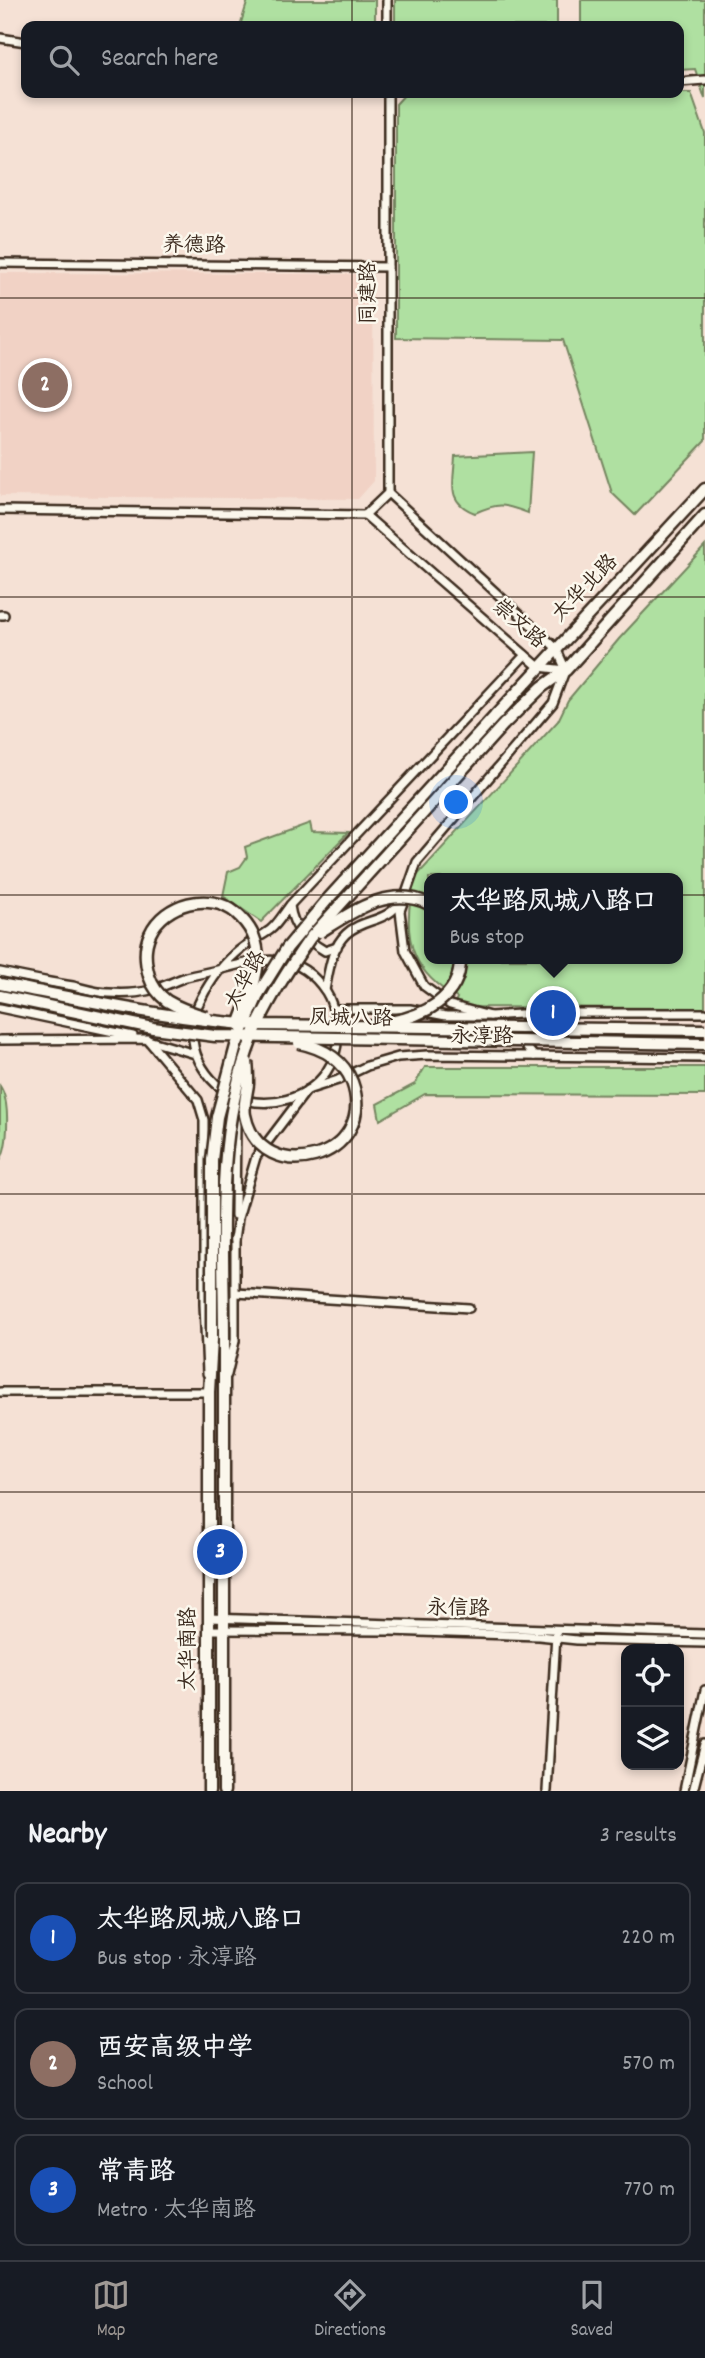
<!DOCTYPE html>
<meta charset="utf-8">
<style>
body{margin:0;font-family:Dekko,"LXGW WenKai TC",sans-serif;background:#242831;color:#f1f3f6}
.controls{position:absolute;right:21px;bottom:21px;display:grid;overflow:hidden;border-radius:14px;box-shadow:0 4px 10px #0003}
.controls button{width:63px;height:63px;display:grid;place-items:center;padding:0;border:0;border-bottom:2px solid #363941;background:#171b24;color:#f1f3f6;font:35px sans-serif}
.you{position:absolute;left:457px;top:803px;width:24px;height:24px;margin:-18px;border:5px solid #fff;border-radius:50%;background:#1a73e8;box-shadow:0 0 0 10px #1a73e833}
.badge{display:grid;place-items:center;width:46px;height:46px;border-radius:50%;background:#9f9995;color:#fff;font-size:23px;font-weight:700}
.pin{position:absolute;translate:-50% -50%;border:4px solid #fff;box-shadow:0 2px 7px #0006}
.popup{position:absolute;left:424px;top:873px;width:259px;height:91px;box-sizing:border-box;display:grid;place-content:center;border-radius:14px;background:#171b24;filter:drop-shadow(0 2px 5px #0005);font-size:23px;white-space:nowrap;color:#9ea1a6}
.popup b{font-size:26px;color:#f1f3f6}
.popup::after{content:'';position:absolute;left:50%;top:100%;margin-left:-14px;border:14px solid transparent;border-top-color:#171b24}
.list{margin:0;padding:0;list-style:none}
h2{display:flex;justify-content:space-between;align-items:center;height:91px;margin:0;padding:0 28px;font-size:30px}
h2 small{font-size:23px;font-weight:400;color:#9ea1a6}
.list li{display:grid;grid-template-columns:46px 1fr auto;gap:21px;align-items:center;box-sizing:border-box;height:112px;margin:0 14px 14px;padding:0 14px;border:2px solid #363941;border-radius:14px}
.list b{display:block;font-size:26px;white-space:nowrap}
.list p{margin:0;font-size:23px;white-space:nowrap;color:#9ea1a6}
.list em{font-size:23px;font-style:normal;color:#9ea1a6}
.icon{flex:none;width:38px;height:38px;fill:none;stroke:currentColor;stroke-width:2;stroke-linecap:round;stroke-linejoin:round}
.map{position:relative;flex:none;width:705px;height:1791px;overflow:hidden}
.search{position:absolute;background:#171b24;box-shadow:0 4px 10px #0003;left:21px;right:21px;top:21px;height:77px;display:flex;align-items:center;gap:18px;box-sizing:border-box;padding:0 24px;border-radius:14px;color:#9ea1a6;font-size:26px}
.sheet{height:469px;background:#171b24}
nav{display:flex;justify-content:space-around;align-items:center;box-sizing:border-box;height:98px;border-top:2px solid #363941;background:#171b24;font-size:19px;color:#9ea1a6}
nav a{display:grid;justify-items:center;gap:4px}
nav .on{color:#9f9995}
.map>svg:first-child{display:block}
.built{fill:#f1d2c5}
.green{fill:#afe0a1;stroke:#758560;stroke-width:2;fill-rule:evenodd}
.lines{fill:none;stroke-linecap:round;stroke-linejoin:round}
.minor-casing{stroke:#3b2a1e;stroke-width:12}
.major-casing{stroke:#3b2a1e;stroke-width:15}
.minor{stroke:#fbf7ec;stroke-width:7}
.major{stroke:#fbf7ec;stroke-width:10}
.major-bridge-casing{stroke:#3b2a1e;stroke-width:15;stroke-linecap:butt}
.major-bridge{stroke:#fbf7ec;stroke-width:10}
.grid{fill:none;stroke:#3b2a1e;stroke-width:2;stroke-opacity:0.55}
.labels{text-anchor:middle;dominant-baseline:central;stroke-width:5;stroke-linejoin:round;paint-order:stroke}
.street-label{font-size:21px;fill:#3b2a1e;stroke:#fbf7ec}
</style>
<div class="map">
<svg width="705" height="1791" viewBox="0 0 705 1791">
<rect width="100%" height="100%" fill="#f5e1d5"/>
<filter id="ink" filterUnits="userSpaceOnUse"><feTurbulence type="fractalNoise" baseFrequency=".0143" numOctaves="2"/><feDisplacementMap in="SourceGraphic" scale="14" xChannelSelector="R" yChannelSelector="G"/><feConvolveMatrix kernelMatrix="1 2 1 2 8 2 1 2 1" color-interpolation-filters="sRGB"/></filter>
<g filter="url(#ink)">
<polygon class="built" points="0,273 359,274 373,287 374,481 358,499 0,496"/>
<g class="green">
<polygon points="248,0 375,0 375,26 240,26"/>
<rect x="395" y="0" width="162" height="26"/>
<polygon points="581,0 705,0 705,99 695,69 679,70 679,26 581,26"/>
<polygon points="406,93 691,93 705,133 705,441 635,515 612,493 563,340 396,338 396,104"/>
<path d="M532,452l-4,61c-24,-9 -29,-11 -53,0 -30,-11 -21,-31 -20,-57z"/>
<path d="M705,546v462l-252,-1 4,-9c-42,-24 -54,-55 -46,-102l-2,-1 4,-15 145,-159 10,-21 51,-61zM429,878h248v81h-248z"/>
<polygon points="310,823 312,832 348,833 261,922 223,896 228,872 240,867 247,857 245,847"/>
<polygon points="425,1067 705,1067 705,1095 425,1094 380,1120 377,1104 415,1084"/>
<path d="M0,1086c10,14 9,60 0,74z"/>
</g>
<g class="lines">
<defs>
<g id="minor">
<polyline points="387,0 387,26"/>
<polyline points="0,38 26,42"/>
<polyline points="679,82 705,80"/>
<polyline points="388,93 388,493"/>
<polyline points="0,263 388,267"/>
<polyline points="0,510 365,515"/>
<polyline points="365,515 388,493 556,648 566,670"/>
<polyline points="365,515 539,667 566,670"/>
<polyline points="0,615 4,615"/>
<path d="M290,906c3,23 15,33 35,45l12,-4"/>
<path d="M0,972c24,5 48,10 73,14 12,3 24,7 36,7 13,1 30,0 42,-3 12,-3 23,-9 35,-13 12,-3 24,-5 36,-8 41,-11 76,-19 104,23 6,9 8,19 10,30 15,79 -99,114 -137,39 -8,-16 -9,-40 -1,-56 8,-18 22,-38 37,-51 10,-10 24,-16 35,-24 8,-6 14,-17 20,-25l235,-250"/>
<path d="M325,990c4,-19 6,-42 21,-56 18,-17 42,-10 56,-35"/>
<polyline points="0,1008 133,1036"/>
<polyline points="333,1009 410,1009 446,1016 490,1016 536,1013 705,1013"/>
<polyline points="490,1016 450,1005 424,986 405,951 400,911 417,862 553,703 565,671"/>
<polyline points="0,1040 147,1039 198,1100 204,1120 204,1304 207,1373"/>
<polyline points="148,1040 195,1054"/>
<polyline points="534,1056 527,1048 527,1021 536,1014"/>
<polyline points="235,1215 236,1123 241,1100"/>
<polyline points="235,1240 238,1218 256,1157 307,1090 338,1080 367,1066 398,1057 428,1055 705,1058"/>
<polyline points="236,1293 469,1308"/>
<polyline points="227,1375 235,1341 235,1237"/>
<polyline points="0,1392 209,1392 208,1389"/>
<polyline points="209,1618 705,1634"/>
<polyline points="210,1630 389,1631 539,1636 577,1640 705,1643"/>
<polyline points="547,1791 556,1634"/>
<polyline points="684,1791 705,1690"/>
<polyline points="693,1791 705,1744"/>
</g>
<g id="major">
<polyline points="495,716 705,489"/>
<polyline points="503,725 542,687 566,670 705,515"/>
<polyline points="209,1791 209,1392 212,1339"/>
<polyline points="224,1791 224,1340"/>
</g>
</defs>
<use href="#minor" class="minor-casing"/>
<use href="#major" class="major-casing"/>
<use href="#minor" class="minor"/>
<use href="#major" class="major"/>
<defs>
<g id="major-bridge">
<path d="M320,932c32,-20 70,-48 109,-28"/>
<path d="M0,984c85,16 169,35 256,41l449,5"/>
<polyline points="0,996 153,1028 215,1036 705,1044"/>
<path d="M207,1017c-14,-4 -27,-8 -40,-16 -8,-6 -15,-16 -18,-25 -4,-14 -5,-29 1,-42 14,-31 60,-43 86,-21 38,33 18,71 3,112"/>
<path d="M390,1022c33,-6 71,-24 70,-63"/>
<path d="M247,1062c1,7 1,14 1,22 -1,9 -5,22 -3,31 15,76 135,44 107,-33 -9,-23 -29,-34 -53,-39"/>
<polyline points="212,1339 212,1160 217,1117 236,1046 259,993 287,948 327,900 495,716"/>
<path d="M224,1340c0,-108 -11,-220 36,-320 14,-29 32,-56 50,-82l193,-213"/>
</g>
</defs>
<use href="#major-bridge" class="major-bridge-casing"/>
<use href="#major-bridge" class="major-bridge"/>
</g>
</g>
<path class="grid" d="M352,0v26M352,93v1698M0,298h705M0,597h705M0,895h705M0,1194h705M0,1492h705"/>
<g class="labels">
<g class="street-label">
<text transform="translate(194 247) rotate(1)">养德路</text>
<text transform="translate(370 293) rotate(-90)">同建路</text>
<text transform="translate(586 589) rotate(-46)">太华北路</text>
<text transform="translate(518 625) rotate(41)">崇文路</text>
<text transform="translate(247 981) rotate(-62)">太华路</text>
<text transform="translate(351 1020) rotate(1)">凤城八路</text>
<text x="482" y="1038">永淳路</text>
<text transform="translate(458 1610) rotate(1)">永信路</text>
<text transform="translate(190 1649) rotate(-90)">太华南路</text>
</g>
</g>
</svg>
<div class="controls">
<button><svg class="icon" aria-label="locate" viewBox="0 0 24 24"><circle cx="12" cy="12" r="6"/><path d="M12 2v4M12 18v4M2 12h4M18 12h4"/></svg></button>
<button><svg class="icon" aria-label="layers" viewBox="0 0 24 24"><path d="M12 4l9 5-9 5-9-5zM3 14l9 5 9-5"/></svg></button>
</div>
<div class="you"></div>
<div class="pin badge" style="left:553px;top:1013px;background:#1a4fb4">1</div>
<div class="popup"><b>太华路凤城八路口</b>Bus stop</div>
<div class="pin badge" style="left:45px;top:385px;background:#8d6e63">2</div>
<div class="pin badge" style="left:220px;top:1552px;background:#1a4fb4">3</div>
<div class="search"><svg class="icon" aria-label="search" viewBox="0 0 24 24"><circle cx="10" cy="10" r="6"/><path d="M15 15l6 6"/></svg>Search here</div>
</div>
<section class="sheet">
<h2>Nearby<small>3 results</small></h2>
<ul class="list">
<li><span class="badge" style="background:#1a4fb4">1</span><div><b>太华路凤城八路口</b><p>Bus stop · 永淳路</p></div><em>220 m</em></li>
<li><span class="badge" style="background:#8d6e63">2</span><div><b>西安高级中学</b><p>School</p></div><em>570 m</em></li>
<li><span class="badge" style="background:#1a4fb4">3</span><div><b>常青路</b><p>Metro · 太华南路</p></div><em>770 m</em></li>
</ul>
</section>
<nav>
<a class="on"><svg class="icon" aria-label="map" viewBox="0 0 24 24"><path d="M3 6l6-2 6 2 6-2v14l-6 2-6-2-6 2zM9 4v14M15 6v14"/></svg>Map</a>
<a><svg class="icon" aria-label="directions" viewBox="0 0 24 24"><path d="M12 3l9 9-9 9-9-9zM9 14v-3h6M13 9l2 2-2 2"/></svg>Directions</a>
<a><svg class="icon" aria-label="saved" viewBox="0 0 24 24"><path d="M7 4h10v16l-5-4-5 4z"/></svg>Saved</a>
</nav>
